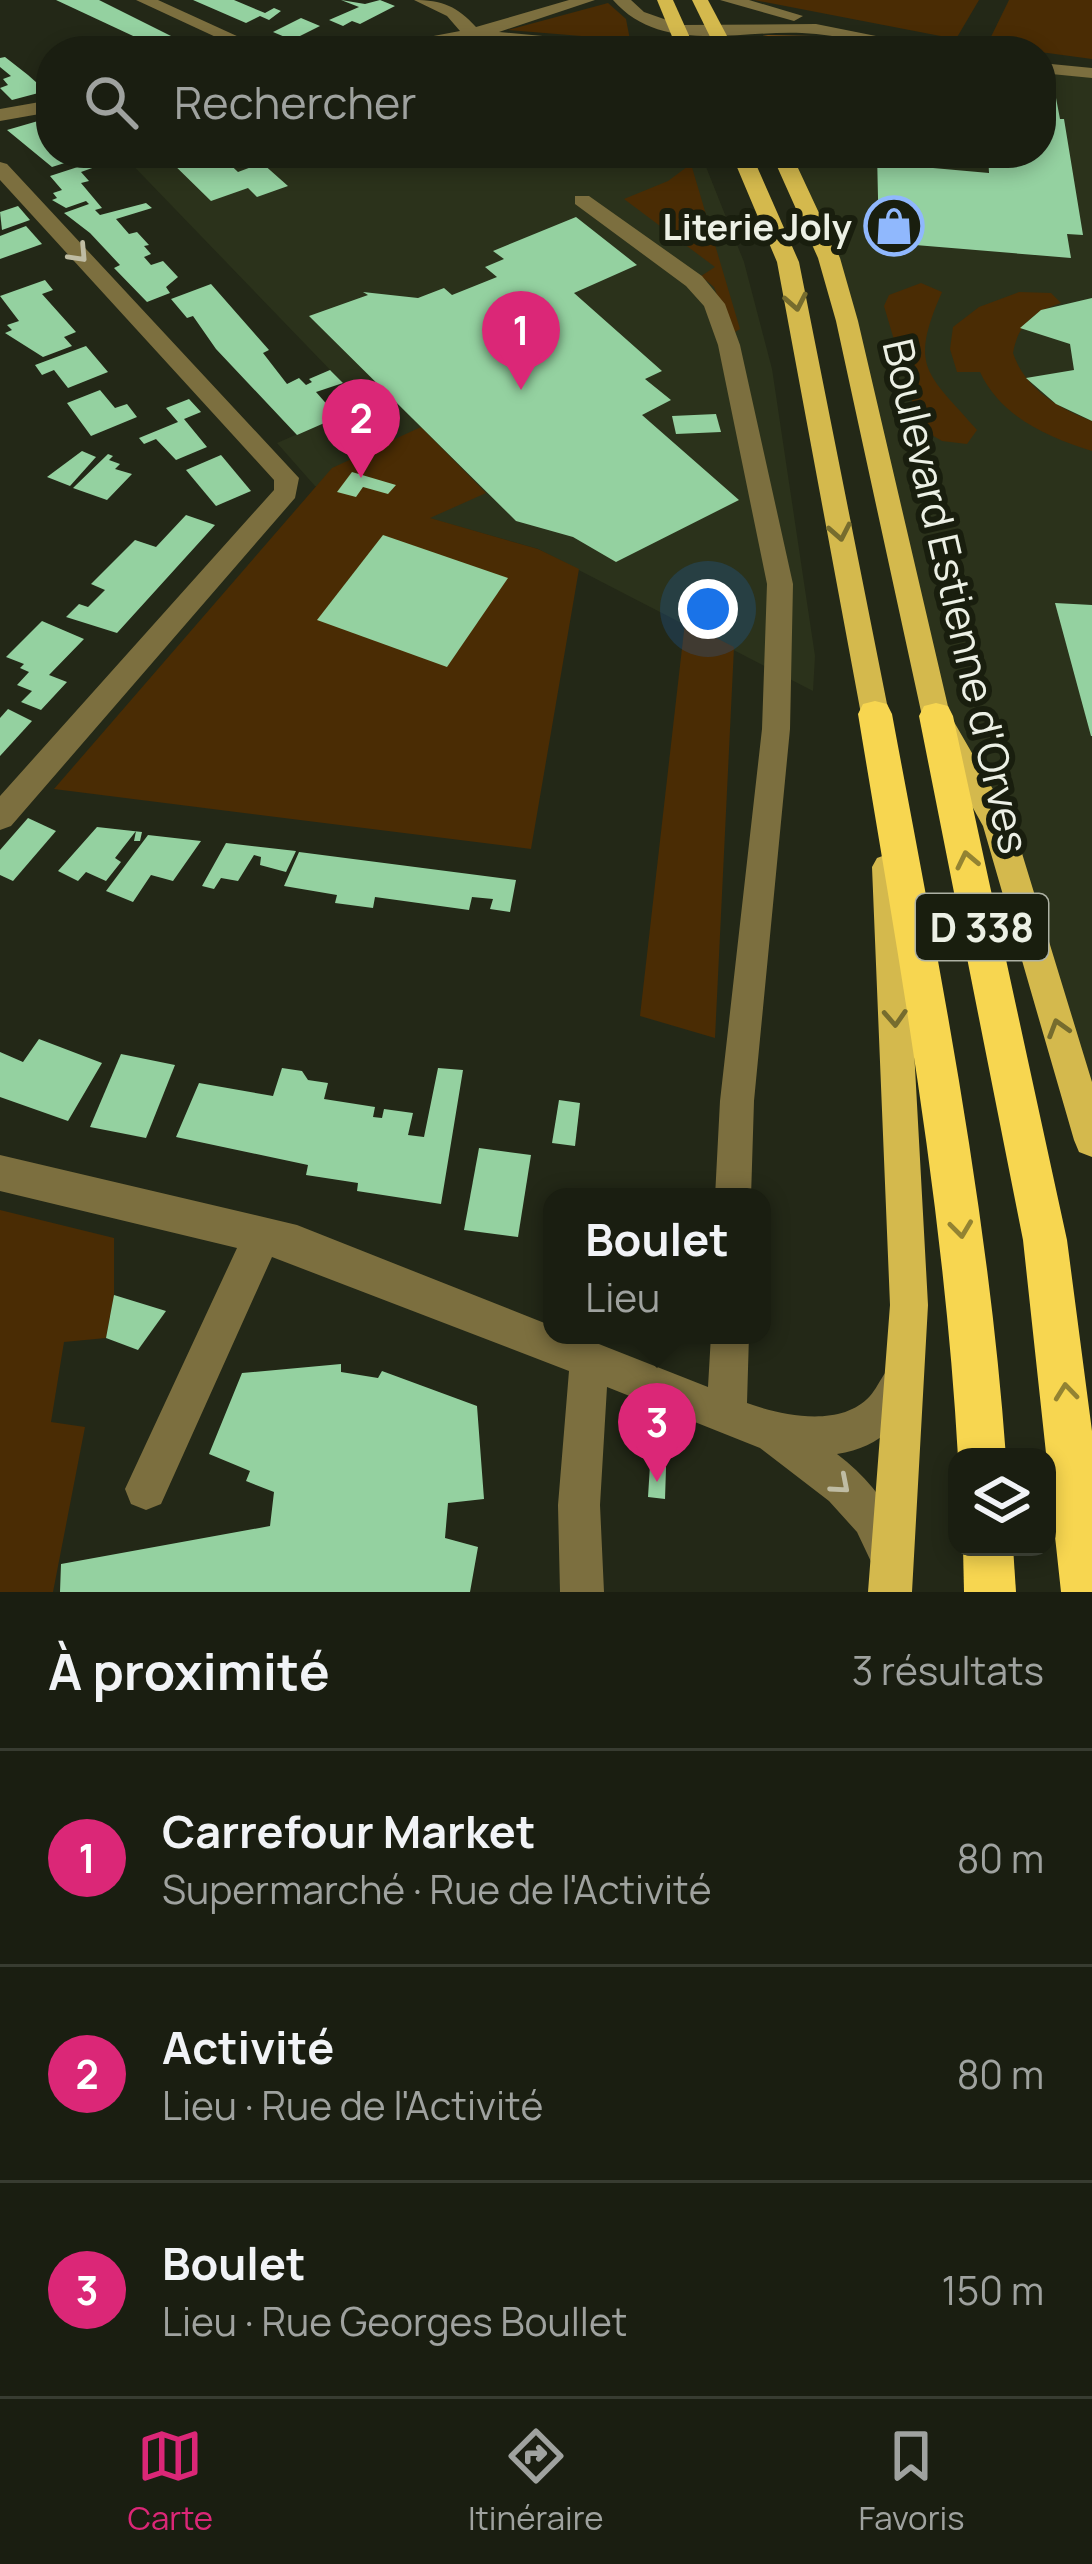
<!DOCTYPE html>
<html lang="fr">
<meta charset="utf-8">
<style>
body{margin:0;font-family:Manrope,sans-serif;background:#23271a;color:#f1f3f6}
.controls{position:absolute;right:36px;bottom:36px;display:grid;overflow:hidden;border-radius:24px;box-shadow:0 6px 18px #0003}
.controls button{width:108px;height:108px;display:grid;place-items:center;padding:0;border:0;border-bottom:3px solid #383c31;background:#1a1e11;color:#f1f3f6;font:60px sans-serif}
.you{position:absolute;left:708px;top:609px;width:42px;height:42px;margin:-30px;border:9px solid #fff;border-radius:50%;background:#1a73e8;box-shadow:0 0 0 18px #1a73e833}
.badge{display:grid;place-items:center;width:78px;height:78px;border-radius:50%;background:#db2777;color:#fff;font-size:39px;font-weight:700}
.pin{position:absolute;translate:-50% -99px;filter:drop-shadow(0 3px 6px #0008)}
.pin::after{content:'';position:absolute;top:63px;width:42px;height:36px;background:inherit;clip-path:polygon(0 0,100% 0,50% 100%)}
.popup{position:absolute;left:543px;top:1188px;width:228px;height:156px;box-sizing:border-box;display:grid;place-content:center;border-radius:24px;background:#1a1e11;filter:drop-shadow(0 3px 9px #0005);font-size:39px;white-space:nowrap;color:#9fa29f}
.popup b{font-size:45px;color:#f1f3f6}
.popup::after{content:'';position:absolute;left:50%;top:100%;margin-left:-24px;border:24px solid transparent;border-top-color:#1a1e11}
.list{margin:0;padding:0;list-style:none}
h2{display:flex;justify-content:space-between;align-items:center;height:156px;margin:0;padding:0 48px;font-size:51px}
h2 small{font-size:39px;font-weight:400;color:#9fa29f}
.list li{display:grid;grid-template-columns:78px 1fr auto;gap:36px;align-items:center;box-sizing:border-box;height:216px;padding:0 48px;border-top:3px solid #383c31}
.list b{display:block;font-size:45px;white-space:nowrap}
.list p{margin:0;font-size:39px;white-space:nowrap;color:#9fa29f}
.list em{font-size:39px;font-style:normal;color:#9fa29f}
.icon{flex:none;width:66px;height:66px;fill:none;stroke:currentColor;stroke-width:2;stroke-linecap:round;stroke-linejoin:round}
.map{position:relative;flex:none;width:1092px;height:1592px;overflow:hidden}
.search{position:absolute;background:#1a1e11;box-shadow:0 6px 18px #0003;left:36px;right:36px;top:36px;height:132px;display:flex;align-items:center;gap:30px;box-sizing:border-box;padding:0 42px;border-radius:48px;color:#9fa29f;font-size:45px}
.sheet{height:804px;background:#1a1e11}
nav{display:flex;justify-content:space-around;align-items:center;box-sizing:border-box;height:168px;border-top:3px solid #383c31;background:#1a1e11;font-size:33px;color:#9fa29f}
nav a{display:grid;justify-items:center;gap:6px}
nav .on{color:#db2777}
.map>svg:first-child{display:block}
.built{fill:#2b321b}
.green{fill:#4a2c04}
.forest{fill:#80531a}
.building{fill:#94d1a0}
.lines{fill:none;stroke-linecap:round;stroke-linejoin:round}
.minor{fill:#7c6f3f;fill-rule:evenodd}
.major{fill:#d4b94d;fill-rule:evenodd}
.highway{fill:#f7d650;fill-rule:evenodd}
.oneway{stroke:#bfbca3}
.oneway2{stroke:#766c2e}
.oneway3{stroke:#938332}
.labels{text-anchor:middle;dominant-baseline:central;stroke-width:12;stroke-linejoin:round;paint-order:stroke}
.far-poi-label{font-size:36px;font-weight:bold;fill:#ecf0e5;stroke:#191e0e;text-anchor:end}
.shield{fill:#191e0e;stroke:#adb1a4;stroke-width:3}
.shield-label{font-size:39px;font-weight:bold;fill:#ecf0e5}
.street-label{font-size:42px;fill:#ecf0e5;stroke:#191e0e}
</style>
<div class="map">
<svg width="1092" height="1592" viewBox="0 0 1092 1592">
<rect width="100%" height="100%" fill="#232817"/>
<g class="built">
<polygon points="1041,68 1092,73 1092,1140 998,824 936,716 841,297 781,153 1041,153"/>
<polygon points="121,153 693,153 706,167 744,262 772,369 815,656 813,691 538,549 315,486 277,443 364,405"/>
</g>
<g class="green">
<polygon points="754,0 979,0 956,39"/>
<polygon points="1009,0 1092,0 1092,59 987,45"/>
<polygon points="608,3 626,19 630,40 508,30"/>
<polygon points="691,164 740,329 732,334 714,287 701,276 715,267 624,199 668,181"/>
<path d="M921,283l21,9c-34,77 -14,81 35,138l-10,14 -25,-3 -22,-13 -36,-122 5,-11z"/>
<path d="M1019,292l32,1 10,10c-27,9 -43,21 -48,50 12,36 45,55 79,68v30c-45,-14 -91,-34 -112,-79h-23l-7,-23 3,-22 26,-20z"/>
<polygon points="421,427 486,493 430,518 538,549 579,569 531,849 54,789 332,468"/>
<polygon points="685,622 734,647 715,1038 640,1016"/>
<polygon points="0,1210 114,1238 114,1295 106,1338 64,1342 51,1422 85,1427 53,1592 0,1592"/>
</g>
<polygon class="forest" points="768,35 812,36 885,51 767,51 754,43 756,37"/>
<g class="building">
<polygon points="56,0 99,0 175,38 162,45 146,42"/>
<polygon points="193,0 234,0 265,13 274,8 281,11 269,20 260,16 246,23"/>
<polygon points="341,0 365,4 380,0 395,6 360,24 352,21 343,26 329,20 359,7"/>
<polygon points="301,18 320,26 292,40 273,32"/>
<polygon points="5,57 28,75 46,91 12,100 0,88 8,85 3,79 11,76 0,67 0,58"/>
<polygon points="1041,97 1056,98 1060,119 1064,119 1083,235 1067,234 1071,258 879,242 877,153 932,153 933,168 989,173 988,153 1041,153"/>
<polygon points="38,121 51,135 51,153 93,154 52,167 7,130"/>
<polygon points="162,153 218,153 238,172 262,163 288,186 257,197 248,188 211,201"/>
<polygon points="90,163 95,167 81,172 89,181 81,183 102,208 95,210 100,215 146,203 152,208 116,219 129,234 137,232 149,245 144,246 151,254 144,257 151,265 163,261 178,277 166,287 170,293 147,302 114,268 120,265 90,233 64,213 89,204 86,201 66,208 52,200 57,198 53,193 62,190 50,176"/>
<polygon points="18,206 30,220 2,230 0,212"/>
<polygon points="576,217 637,265 574,293 662,371 645,379 671,400 642,415 739,500 616,562 573,537 516,521 309,316 368,295 363,292 418,298 444,288 452,295 497,277 485,267 504,259 493,251"/>
<polygon points="26,226 42,244 0,259 0,236"/>
<polygon points="45,280 53,290 42,294 76,332 64,337 72,346 43,357 5,333 12,330 7,325 19,321 0,296"/>
<polygon points="211,284 269,350 263,353 287,384 299,378 306,385 312,382 309,379 330,370 343,383 316,392 338,417 297,435 216,349 193,316 187,318 171,299"/>
<polygon points="1092,298 1092,421 1056,404 1026,378 1074,370 1070,344 1020,328 1041,310"/>
<polygon points="86,346 108,372 68,388 54,370 42,375 35,365"/>
<polygon points="100,390 115,408 127,404 137,417 91,436 67,403"/>
<polygon points="189,399 201,412 184,419 207,447 176,460 156,439 144,444 139,438 178,422 166,408"/>
<polygon points="716,414 721,432 676,434 672,416"/>
<polygon points="82,451 96,457 70,486 47,477"/>
<polygon points="108,454 113,456 109,460 120,464 115,469 132,474 107,500 73,488"/>
<polygon points="221,455 251,491 216,506 186,470"/>
<polygon points="352,472 396,485 388,494 363,487 356,497 337,492"/>
<polygon points="186,515 215,525 117,633 66,617 79,604 88,607 105,590 91,584 135,540 156,547"/>
<polygon points="383,535 508,578 447,667 317,620"/>
<polygon points="1055,603 1092,605 1092,736 1091,736"/>
<polygon points="42,621 84,639 49,675 67,682 41,710 21,702 32,691 17,685 29,672 20,668 24,664 6,657"/>
<polygon points="8,709 32,721 0,756 0,718"/>
<polygon points="28,818 56,831 13,881 0,875 0,850"/>
<polygon points="97,827 142,832 140,841 134,841 136,831 115,858 121,862 106,881 86,872 78,881 58,871"/>
<polygon points="148,835 201,841 173,881 151,875 133,902 106,891"/>
<polygon points="226,843 296,851 286,872 260,865 261,857 254,855 238,881 221,878 214,889 202,886"/>
<polygon points="299,852 516,880 510,912 490,909 493,899 472,897 469,910 375,897 373,908 335,903 337,895 284,886"/>
<polygon points="39,1039 102,1063 68,1121 0,1097 0,1052 23,1062"/>
<polygon points="121,1054 175,1065 146,1138 90,1127"/>
<polygon points="282,1068 302,1071 308,1080 328,1083 324,1099 375,1107 373,1117 382,1118 384,1109 413,1113 408,1135 424,1137 438,1068 463,1070 441,1204 357,1191 358,1183 306,1175 308,1165 176,1137 199,1083 273,1096"/>
<polygon points="559,1100 580,1103 575,1146 552,1143"/>
<polygon points="479,1148 531,1155 518,1237 464,1230"/>
<polygon points="114,1295 166,1311 138,1350 106,1338"/>
<polygon points="341,1364 341,1372 378,1378 382,1371 477,1406 484,1499 448,1503 445,1538 478,1547 470,1592 60,1592 61,1564 270,1526 274,1492 246,1481 250,1471 209,1454 242,1373"/>
<polygon points="650,1465 666,1467 665,1499 648,1497"/>
</g>
<g class="lines">
<g class="minor">
<polygon points="136,0 158,0 270,51 246,51"/>
<path d="M414,0c28,0 43,6 62,27l93,-27h26l-96,32 150,14 9,5h-65l-111,-14 -85,14h-43l106,-20 -13,-15z"/>
<path d="M613,0h18l13,12 37,13 135,-1 115,23 -16,4c-38,-7 -75,-16 -113,-18 -64,-3 -141,22 -189,-33z"/>
<polygon points="720,0 749,0 803,16 794,21"/>
<polygon points="1041,63 1092,68 1092,78 1041,73"/>
<polygon points="51,100 51,112 0,121 0,109"/>
<polygon points="0,162 7,164 299,478 295,498 11,826 0,830 0,796 274,490 274,480 0,180"/>
<polygon points="575,196 589,196 702,276 725,304 740,345 793,584 790,729 754,1101 751,1197 715,1197 720,1101 762,729 767,584 718,345 704,306 686,286 575,204"/>
<path d="M0,1155l297,70 255,101v9h24l132,52 3,-52h38l-2,68c36,13 94,25 123,-7 12,-14 13,-28 31,-36l14,6 6,14c-17,41 -38,67 -84,74 37,28 57,59 74,101l-6,15 -15,6 -15,-6 -18,-38 -28,-31 -69,-53 -153,-61 -7,118 4,87h-44l-2,-87 11,-134 -297,-114 -111,247 -15,6 -15,-6 -6,-15 112,-241 -237,-57z"/>
</g>
<g class="major">
<polygon points="657,0 673,0 696,51 678,51"/>
<polygon points="692,0 708,0 735,51 717,51"/>
<polygon points="731,153 751,153 799,262 889,714 885,722 865,722 861,714 777,262"/>
<polygon points="771,153 791,153 840,258 858,321 950,715 1013,824 1092,1082 1092,1157 1079,1152 1074,1140 983,826 922,716 836,321 818,258"/>
<polygon points="888,854 899,858 904,867 928,1305 912,1592 868,1592 890,1305 872,867 877,858"/>
</g>
<g class="highway">
<path d="M875,701l12,3 5,10c46,247 96,492 114,743h-48c-14,-250 -59,-496 -100,-743l5,-10z"/>
<polygon points="936,703 948,706 953,716 1067,1240 1092,1431 1092,1592 1061,1592 1023,1240 919,716 924,706"/>
<polygon points="963,1547 1013,1547 1016,1592 964,1592"/>
</g>
</g>
<defs><path id="oneway-chevron" d="M-2-3.5L2.5 0L-2 3.5" fill="none" stroke-width="1.6" stroke-linecap="round" stroke-linejoin="round" transform="scale(3)"/></defs>
<g class="oneway">
<use href="#oneway-chevron" transform="translate(79 254) rotate(47)"/>
<use href="#oneway-chevron" transform="translate(841 1485) rotate(41)"/>
</g>
<g class="oneway2">
<use href="#oneway-chevron" transform="translate(796 302) rotate(79)"/>
<use href="#oneway-chevron" transform="translate(840 532) rotate(79)"/>
<use href="#oneway-chevron" transform="translate(895 1018) rotate(87)"/>
<use href="#oneway-chevron" transform="translate(1058 1028) rotate(-107)"/>
</g>
<g class="oneway3">
<use href="#oneway-chevron" transform="translate(967 860) rotate(-102)"/>
<use href="#oneway-chevron" transform="translate(961 1229) rotate(83)"/>
<use href="#oneway-chevron" transform="translate(1066 1392) rotate(-96)"/>
</g>
<defs>
<symbol id="shop-ring" viewBox="-11 -11 22 22"><circle r="9.5" fill="#191e0e" stroke="#90b8fd" stroke-width="1.5"/><path d="M-5-2.5h2.3a2.7 3.5 0 0 1 5.4 0H5L5.5 6h-11ZM-1.5-2.5h3a1.5 2.3 0 0 0-3 0Z" fill="#90b8fd"/></symbol>
</defs>
<g fill-rule="evenodd">
<use href="#shop-ring" x="861" y="193" width="66" height="66"/>
</g>
<g class="labels">
<g class="far-poi-label">
<text x="852" y="226">Literie Joly</text>
</g>
<rect class="shield" x="916" y="894" width="132" height="66" rx="9"/>
<g class="shield-label">
<text x="982" y="927">D 338</text>
</g>
<g class="street-label">
<text transform="translate(957 596) rotate(77)">Boulevard Estienne d'Orves</text>
</g>
</g>
</svg>
<div class="controls">
<button><svg class="icon" aria-label="layers" viewBox="0 0 24 24"><path d="M12 4l9 5-9 5-9-5zM3 14l9 5 9-5"/></svg></button>
</div>
<div class="you"></div>
<div class="pin badge" style="left:521px;top:390px">1</div>
<div class="pin badge" style="left:361px;top:478px">2</div>
<div class="pin badge" style="left:657px;top:1482px">3</div>
<div class="popup"><b>Boulet</b>Lieu</div>
<div class="search"><svg class="icon" aria-label="search" viewBox="0 0 24 24"><circle cx="10" cy="10" r="6"/><path d="M15 15l6 6"/></svg>Rechercher</div>
</div>
<section class="sheet">
<h2>À proximité<small>3 résultats</small></h2>
<ul class="list">
<li><span class="badge">1</span><div><b>Carrefour Market</b><p>Supermarché · Rue de l'Activité</p></div><em>80 m</em></li>
<li><span class="badge">2</span><div><b>Activité</b><p>Lieu · Rue de l'Activité</p></div><em>80 m</em></li>
<li><span class="badge">3</span><div><b>Boulet</b><p>Lieu · Rue Georges Boullet</p></div><em>150 m</em></li>
</ul>
</section>
<nav>
<a class="on"><svg class="icon" aria-label="map" viewBox="0 0 24 24"><path d="M3 6l6-2 6 2 6-2v14l-6 2-6-2-6 2zM9 4v14M15 6v14"/></svg>Carte</a>
<a><svg class="icon" aria-label="directions" viewBox="0 0 24 24"><path d="M12 3l9 9-9 9-9-9zM9 14v-3h6M13 9l2 2-2 2"/></svg>Itinéraire</a>
<a><svg class="icon" aria-label="saved" viewBox="0 0 24 24"><path d="M7 4h10v16l-5-4-5 4z"/></svg>Favoris</a>
</nav>
